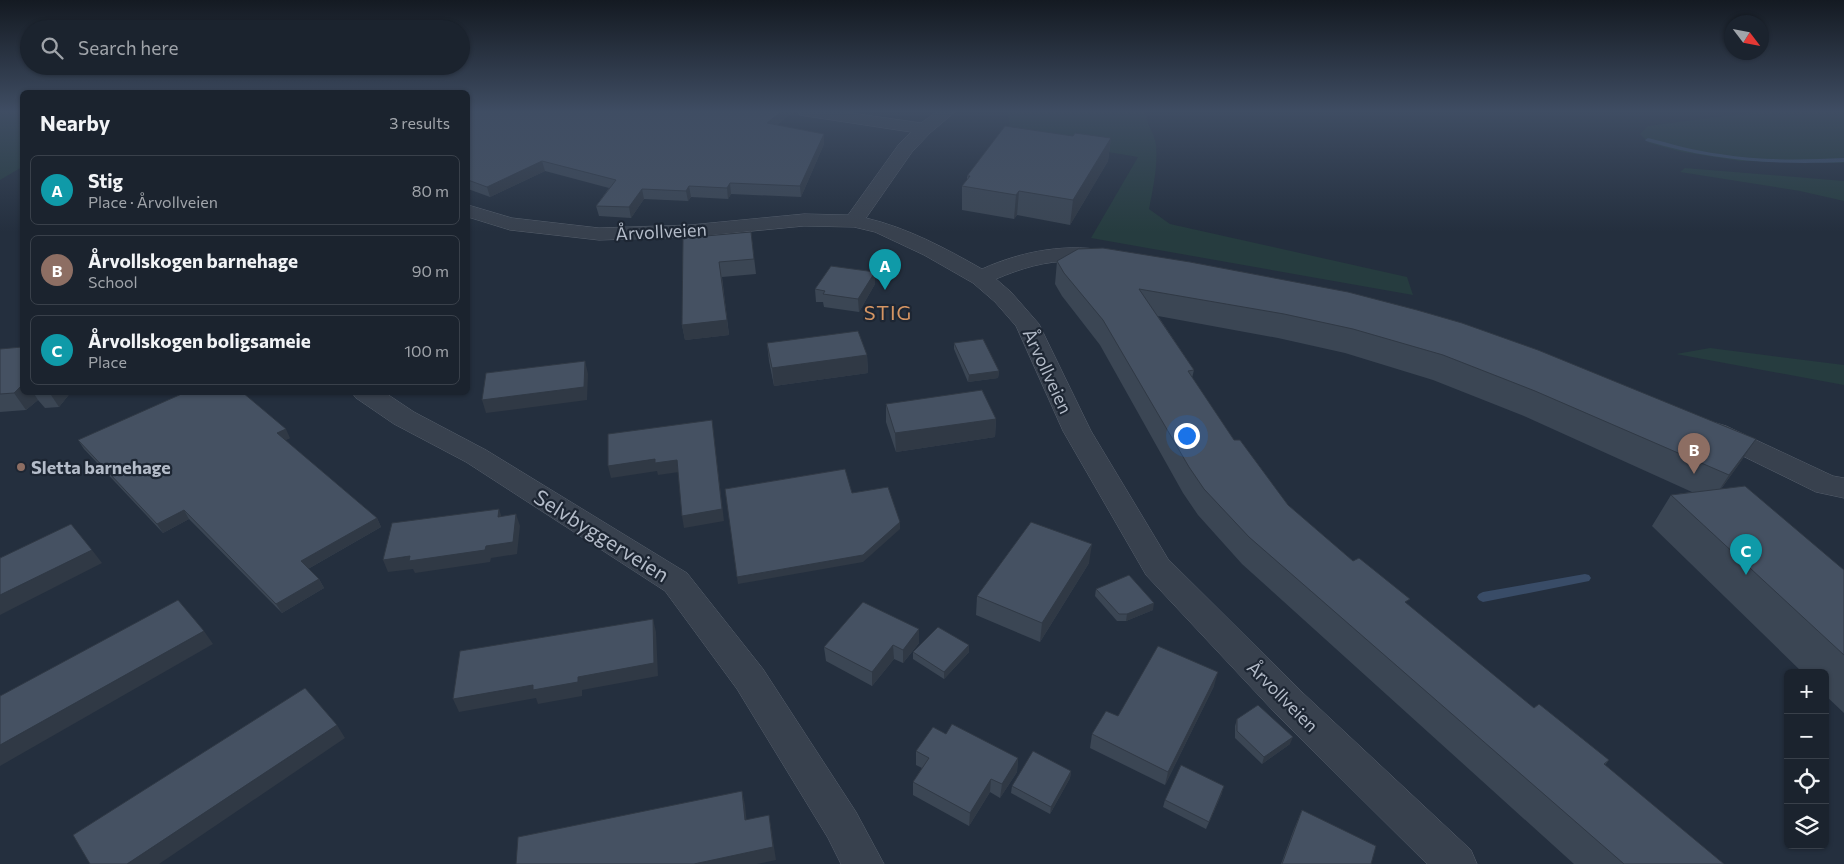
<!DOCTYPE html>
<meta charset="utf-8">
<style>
body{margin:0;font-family:Commissioner,sans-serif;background:#282f3a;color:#f1f3f6}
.controls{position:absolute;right:15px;bottom:15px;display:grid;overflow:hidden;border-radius:8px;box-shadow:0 1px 4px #0004}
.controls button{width:45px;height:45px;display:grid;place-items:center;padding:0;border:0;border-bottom:1px solid #39404a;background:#1b232e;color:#f1f3f6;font:25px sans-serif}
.compass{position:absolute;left:1724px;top:15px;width:45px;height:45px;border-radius:50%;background:#1b232e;box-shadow:0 1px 4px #0004;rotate:122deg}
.you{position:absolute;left:1186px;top:435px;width:18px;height:18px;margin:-12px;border:4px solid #fff;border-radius:50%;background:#1a73e8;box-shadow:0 0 0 8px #1a73e833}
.badge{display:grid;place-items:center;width:32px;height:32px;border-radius:50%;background:#1a73e8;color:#fff;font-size:16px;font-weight:700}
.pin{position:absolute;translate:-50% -41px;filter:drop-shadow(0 1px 2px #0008)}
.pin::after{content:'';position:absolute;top:26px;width:18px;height:15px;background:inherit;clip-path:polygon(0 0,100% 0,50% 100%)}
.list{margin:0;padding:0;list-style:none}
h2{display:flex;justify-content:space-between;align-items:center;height:65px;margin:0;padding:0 20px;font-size:21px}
h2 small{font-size:16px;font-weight:400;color:#a0a4aa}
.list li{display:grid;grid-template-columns:32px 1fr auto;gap:15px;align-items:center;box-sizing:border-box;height:70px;margin:0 10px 10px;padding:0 10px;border:1px solid #39404a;border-radius:8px}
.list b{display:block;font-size:19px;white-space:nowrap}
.list p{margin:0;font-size:16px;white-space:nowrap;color:#a0a4aa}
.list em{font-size:16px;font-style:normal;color:#a0a4aa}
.icon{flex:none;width:28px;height:28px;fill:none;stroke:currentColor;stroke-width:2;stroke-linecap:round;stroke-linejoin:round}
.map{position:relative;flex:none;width:1844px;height:864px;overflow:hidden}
.search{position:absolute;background:#1b232e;box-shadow:0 1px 4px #0004;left:20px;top:20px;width:450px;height:55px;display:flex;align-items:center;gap:12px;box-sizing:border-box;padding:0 18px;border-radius:28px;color:#a0a4aa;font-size:19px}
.panel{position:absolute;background:#1b232e;box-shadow:0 1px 4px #0004;left:20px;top:90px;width:450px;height:305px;border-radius:8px}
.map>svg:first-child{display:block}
.green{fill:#263c3f}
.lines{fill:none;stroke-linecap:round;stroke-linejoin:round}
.stream{fill:#394c67;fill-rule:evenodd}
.minor-casing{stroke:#565f6c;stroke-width:1}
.minor{fill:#38414e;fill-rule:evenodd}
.wall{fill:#3b4654}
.shaded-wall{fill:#303945}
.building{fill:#455162;stroke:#303945}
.education-dot{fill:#8d6e63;stroke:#1d2633;stroke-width:2}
.labels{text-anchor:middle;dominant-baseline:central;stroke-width:4.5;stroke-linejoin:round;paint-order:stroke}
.street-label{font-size:18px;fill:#b4bcc9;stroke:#1d2633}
.poi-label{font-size:18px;font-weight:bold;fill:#b4bcc9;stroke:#1d2633;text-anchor:start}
.quarter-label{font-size:20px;letter-spacing:1px;fill:#d59563;stroke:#1d2633}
.near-street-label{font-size:21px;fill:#b4bcc9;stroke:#1d2633}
</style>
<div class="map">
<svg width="1844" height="864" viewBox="0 0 1844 864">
<rect width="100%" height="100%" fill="#242f3e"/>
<g class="green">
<polygon points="0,111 22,111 22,167 0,180"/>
<path d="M1008,111h139c-3,12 8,21 9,34 2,21 -3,43 -7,64l21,15 237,53 6,18 -322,-57 47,-81 -127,-21z"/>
<polygon points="1765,111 1844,111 1844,163 1740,161 1682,152 1649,143 1640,134 1648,126"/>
<polygon points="1685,168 1844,181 1844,201 1800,191 1680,172"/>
<polygon points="1710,348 1844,365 1844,385 1676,354"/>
</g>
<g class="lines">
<g class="stream">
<path d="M1648,138c24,6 47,13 72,16 41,7 83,6 124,4v4c-71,3 -130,-1 -198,-21l-1,-1z"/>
<polygon points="1585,574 1589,575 1591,578 1589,581 1483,602 1479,600 1477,597 1479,594 1483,592"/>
</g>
<defs>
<g id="minor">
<path d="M798,111h39l84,12 17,-12h18l-26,22 -18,19 -46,66c42,10 79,30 116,51 40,-18 87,-27 131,-17l3,5 -3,5c-13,3 -27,0 -40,-1 -28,0 -51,7 -77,18l15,13 28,32 52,107 77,128 135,134 168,157 6,14h-50l-150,-149 -131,-140 -83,-144 -47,-105 -21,-24 -22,-19 -49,-28 -49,-23 -21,-5 -50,-1 -114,11 -91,3 -89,-10 -42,-13v-12l44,13 87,10 91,-3 114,-11 44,1 51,-71 12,-12 -105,-16 -6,-1z"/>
<polygon points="352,392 384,392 414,412 486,450 687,573 763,669 856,812 884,864 841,864 828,838 737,689 665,591 466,462 394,424 356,398"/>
<polygon points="1716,423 1726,426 1833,476 1844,478 1844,498 1816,492 1706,438 1702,432 1706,426"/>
</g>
</defs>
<use href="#minor" class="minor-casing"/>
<use href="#minor" class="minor"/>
</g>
<g class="wall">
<polygon points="468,111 794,111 777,125 824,144 801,197 731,194 728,199 691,197 688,201 644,199 631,218 599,216 596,206 609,188 545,171 490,197 468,189"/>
<polygon points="1073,136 1111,138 1108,161 1070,225 1017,215 1014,219 962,210 962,186 967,180 967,176"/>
<polygon points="751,232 756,274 722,277 729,335 685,340 682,325 683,238"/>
<polygon points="1078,249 1756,439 1739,464 1721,489 1844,570 1844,713 1825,695 1825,673 1803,673 1652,526 1671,495 1692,492 1524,416 1433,380 1345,353 1278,338 1158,316 1194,370 1192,378 1234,440 1288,505 1353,561 1534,708 1609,760 1605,765 1724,864 1574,864 1242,564 1198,515 1183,493 1100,345 1062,296 1055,284 1057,261"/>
<polygon points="875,284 859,312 824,307 823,302 816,302 815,289"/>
<polygon points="767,343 867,355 868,373 774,386 769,361"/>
<polygon points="954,343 999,371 998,378 968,382 954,349"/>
<polygon points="0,349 22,392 71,392 59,407 45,408 38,400 26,410 0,412"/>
<polygon points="886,404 996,419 995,437 896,452 886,422"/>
<polygon points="290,438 285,440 377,518 381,527 308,569 319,579 324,588 282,613 189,519 163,533 84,449 78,440"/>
<polygon points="1089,563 1040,642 976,615 977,596"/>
<polygon points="1096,589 1153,610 1126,621 1117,621 1095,596"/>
<polygon points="919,643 903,663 894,659 872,686 826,661 824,647"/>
<polygon points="969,645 969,652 944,679 913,659 913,652"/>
<polygon points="1214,686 1165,785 1090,748 1092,734 1118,716"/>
<polygon points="1237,719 1290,744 1262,764 1235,738 1235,726"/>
<polygon points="946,734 1018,758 1017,772 1000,798 990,792 969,826 913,795 913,782 922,768 916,765 916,751"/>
<polygon points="1071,771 1070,778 1050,814 1011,793 1012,786"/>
<polygon points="1222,793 1206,829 1163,807 1165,800"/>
<polygon points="1302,810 1371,864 1281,864 1294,829"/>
</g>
<g class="shaded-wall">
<polygon points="782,111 794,111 768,133 767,123"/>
<polygon points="824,134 824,144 801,197 800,186"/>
<polygon points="1111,138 1108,161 1070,225 1073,200"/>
<polygon points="542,161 545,171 490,197 487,187"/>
<polygon points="730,183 731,194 728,199 727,188"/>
<polygon points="689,186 691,197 688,201 686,191"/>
<polygon points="642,189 644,199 631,218 629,207"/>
<polygon points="1019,191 1017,215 1014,219 1016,195"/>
<polygon points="719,262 729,335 685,340 682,325"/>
<polygon points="875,272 875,284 859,312 858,299"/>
<polygon points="867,355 868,373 774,386 772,368"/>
<polygon points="585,361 588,374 587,400 486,413 482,400"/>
<polygon points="999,371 998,378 968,382 969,375"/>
<polygon points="22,385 22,392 33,392 38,400 26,410 14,393"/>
<polygon points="49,392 71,392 59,407"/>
<polygon points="996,419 995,437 896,452 895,433"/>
<polygon points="712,420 724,521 684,528 682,516"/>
<polygon points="286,429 290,438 282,442 277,433"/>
<polygon points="1756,439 1739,464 1712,501 1729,475"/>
<polygon points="655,459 677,460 679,472 658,475 657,471 611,478 608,466"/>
<polygon points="499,509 503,521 498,517"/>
<polygon points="184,510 189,519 163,533 157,524"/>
<polygon points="516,514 520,526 517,554 491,558 490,562 415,573 413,569 388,572 383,560 486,546"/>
<polygon points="377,518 381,527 306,570 301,561"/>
<polygon points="900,522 900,529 863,562 738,584 737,577"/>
<polygon points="1092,544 1089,563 1040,642 1042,623"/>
<polygon points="92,550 102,563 0,615 0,595"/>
<polygon points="319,579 324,588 282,613 276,604"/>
<polygon points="1154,603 1153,610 1126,621 1127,614"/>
<polygon points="653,619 656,632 658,676 582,690 582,696 538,704 536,698 459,712 453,699 578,677"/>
<polygon points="919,629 919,643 903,663 903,650"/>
<polygon points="204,631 213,644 0,766 0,745"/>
<polygon points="893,645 894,659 872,686 872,672"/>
<polygon points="969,645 969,652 944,679 944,672"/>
<polygon points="1218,672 1214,686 1165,785 1168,772"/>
<polygon points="337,725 345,738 159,864 127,864"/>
<polygon points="1293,737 1290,744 1262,764 1264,757"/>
<polygon points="1018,758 1017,772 1000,798 1002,784"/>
<polygon points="1071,771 1070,778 1050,814 1051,807"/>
<polygon points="991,779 990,792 969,826 970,813"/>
<polygon points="1224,786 1222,793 1206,829 1209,822"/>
<polygon points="742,791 745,805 748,834 745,820"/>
<polygon points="769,815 776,860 757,864 694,864"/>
</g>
<g class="building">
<polygon points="468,111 782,111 767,123 824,134 800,186 730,183 727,188 689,186 686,191 642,189 629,207 596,206 616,180 542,161 487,187 468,180"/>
<polygon points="1005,126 1073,136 1075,133 1111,138 1073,200 1019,191 1016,195 962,186 970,176 967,176"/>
<polygon points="751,232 754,259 719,262 727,320 682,325 683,238"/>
<polygon points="1103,248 1190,262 1348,292 1417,310 1462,323 1538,350 1756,439 1729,475 1535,391 1443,355 1353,329 1284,314 1139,289 1194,370 1188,371 1234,440 1240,440 1288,505 1353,561 1359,558 1410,599 1405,602 1534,708 1539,704 1609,760 1604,764 1724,864 1624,864 1249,537 1204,489 1189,467 1103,320 1064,273 1057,261 1078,249"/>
<polygon points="831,266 875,272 858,299 823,294 825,291 815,289"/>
<polygon points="858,331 867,355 772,368 767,343"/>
<polygon points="983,339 999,371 969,375 954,343"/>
<polygon points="22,347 22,385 14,393 0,394 0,349"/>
<polygon points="585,361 584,387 482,400 486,373"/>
<polygon points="982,390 996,419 895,433 886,404"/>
<polygon points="186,392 242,392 286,429 277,433 377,518 301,561 319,579 276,604 184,510 157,524 78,440"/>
<polygon points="712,420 722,509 682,516 677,460 655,463 655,459 608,466 608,434"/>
<polygon points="845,469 852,493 888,487 900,522 863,555 737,577 725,489"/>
<polygon points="1745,486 1844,570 1844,655 1671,495"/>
<polygon points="499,509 498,517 516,514 513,542 486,546 485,550 409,561 410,556 383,560 392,523"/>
<polygon points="1031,522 1092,544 1042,623 977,596"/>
<polygon points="71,524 92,550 0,595 0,558"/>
<polygon points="1129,575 1154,603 1127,614 1119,614 1096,589"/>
<polygon points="178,600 204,631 0,745 0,696"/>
<polygon points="863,602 919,629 903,650 893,645 872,672 824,647"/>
<polygon points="653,619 654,663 578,677 578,682 533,690 533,685 453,699 460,651"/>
<polygon points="938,627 969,645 944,672 913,652"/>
<polygon points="1158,646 1218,672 1168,772 1092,734 1106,711 1118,716"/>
<polygon points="305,688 337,725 127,864 90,864 73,835"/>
<polygon points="1258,705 1293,737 1264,757 1237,731 1237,719"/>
<polygon points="952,724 1018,758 1002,784 991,779 970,813 913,782 929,758 916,751 933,727 946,734"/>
<polygon points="1033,751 1071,771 1051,807 1012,786"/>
<polygon points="1181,765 1224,786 1209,822 1165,800"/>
<polygon points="742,791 745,820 769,815 773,847 694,864 516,864 518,837"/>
<polygon points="1302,810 1376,846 1371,864 1282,864"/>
</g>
<linearGradient id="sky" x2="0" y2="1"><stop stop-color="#141a22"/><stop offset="0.48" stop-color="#3f4d63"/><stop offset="1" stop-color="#3f4d63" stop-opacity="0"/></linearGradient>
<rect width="1844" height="232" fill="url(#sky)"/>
<circle class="education-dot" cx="21" cy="467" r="5"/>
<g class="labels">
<g class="street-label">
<text transform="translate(661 231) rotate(-3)">Årvollveien</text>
<text transform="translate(1048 371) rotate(65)">Årvollveien</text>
<text transform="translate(1283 696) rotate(45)">Årvollveien</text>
</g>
<g class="poi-label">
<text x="31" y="467">Sletta barnehage</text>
</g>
<g class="quarter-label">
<text x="888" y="312">STIG</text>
</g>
<g class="near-street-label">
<text transform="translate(602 535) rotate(32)">Selvbyggerveien</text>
</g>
</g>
</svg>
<div class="controls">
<button>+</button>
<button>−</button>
<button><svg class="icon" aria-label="locate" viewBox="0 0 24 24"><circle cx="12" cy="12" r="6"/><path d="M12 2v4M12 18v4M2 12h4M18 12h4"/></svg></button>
<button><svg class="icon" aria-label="layers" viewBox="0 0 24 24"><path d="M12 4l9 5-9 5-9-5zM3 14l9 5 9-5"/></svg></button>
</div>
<svg class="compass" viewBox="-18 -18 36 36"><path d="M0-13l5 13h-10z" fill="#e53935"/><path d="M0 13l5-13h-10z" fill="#a0a4aa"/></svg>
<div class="you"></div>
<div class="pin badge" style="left:885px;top:290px;background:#0f9aa8">A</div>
<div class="pin badge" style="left:1694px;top:474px;background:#8d6e63">B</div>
<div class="pin badge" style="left:1746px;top:575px;background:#0f9aa8">C</div>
<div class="search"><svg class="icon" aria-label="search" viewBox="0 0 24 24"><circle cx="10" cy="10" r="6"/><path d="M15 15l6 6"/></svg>Search here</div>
<section class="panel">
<h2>Nearby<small>3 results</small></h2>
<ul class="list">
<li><span class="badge" style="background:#0f9aa8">A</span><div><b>Stig</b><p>Place · Årvollveien</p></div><em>80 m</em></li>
<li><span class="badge" style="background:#8d6e63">B</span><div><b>Årvollskogen barnehage</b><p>School</p></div><em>90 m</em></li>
<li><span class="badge" style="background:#0f9aa8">C</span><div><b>Årvollskogen boligsameie</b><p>Place</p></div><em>100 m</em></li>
</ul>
</section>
</div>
